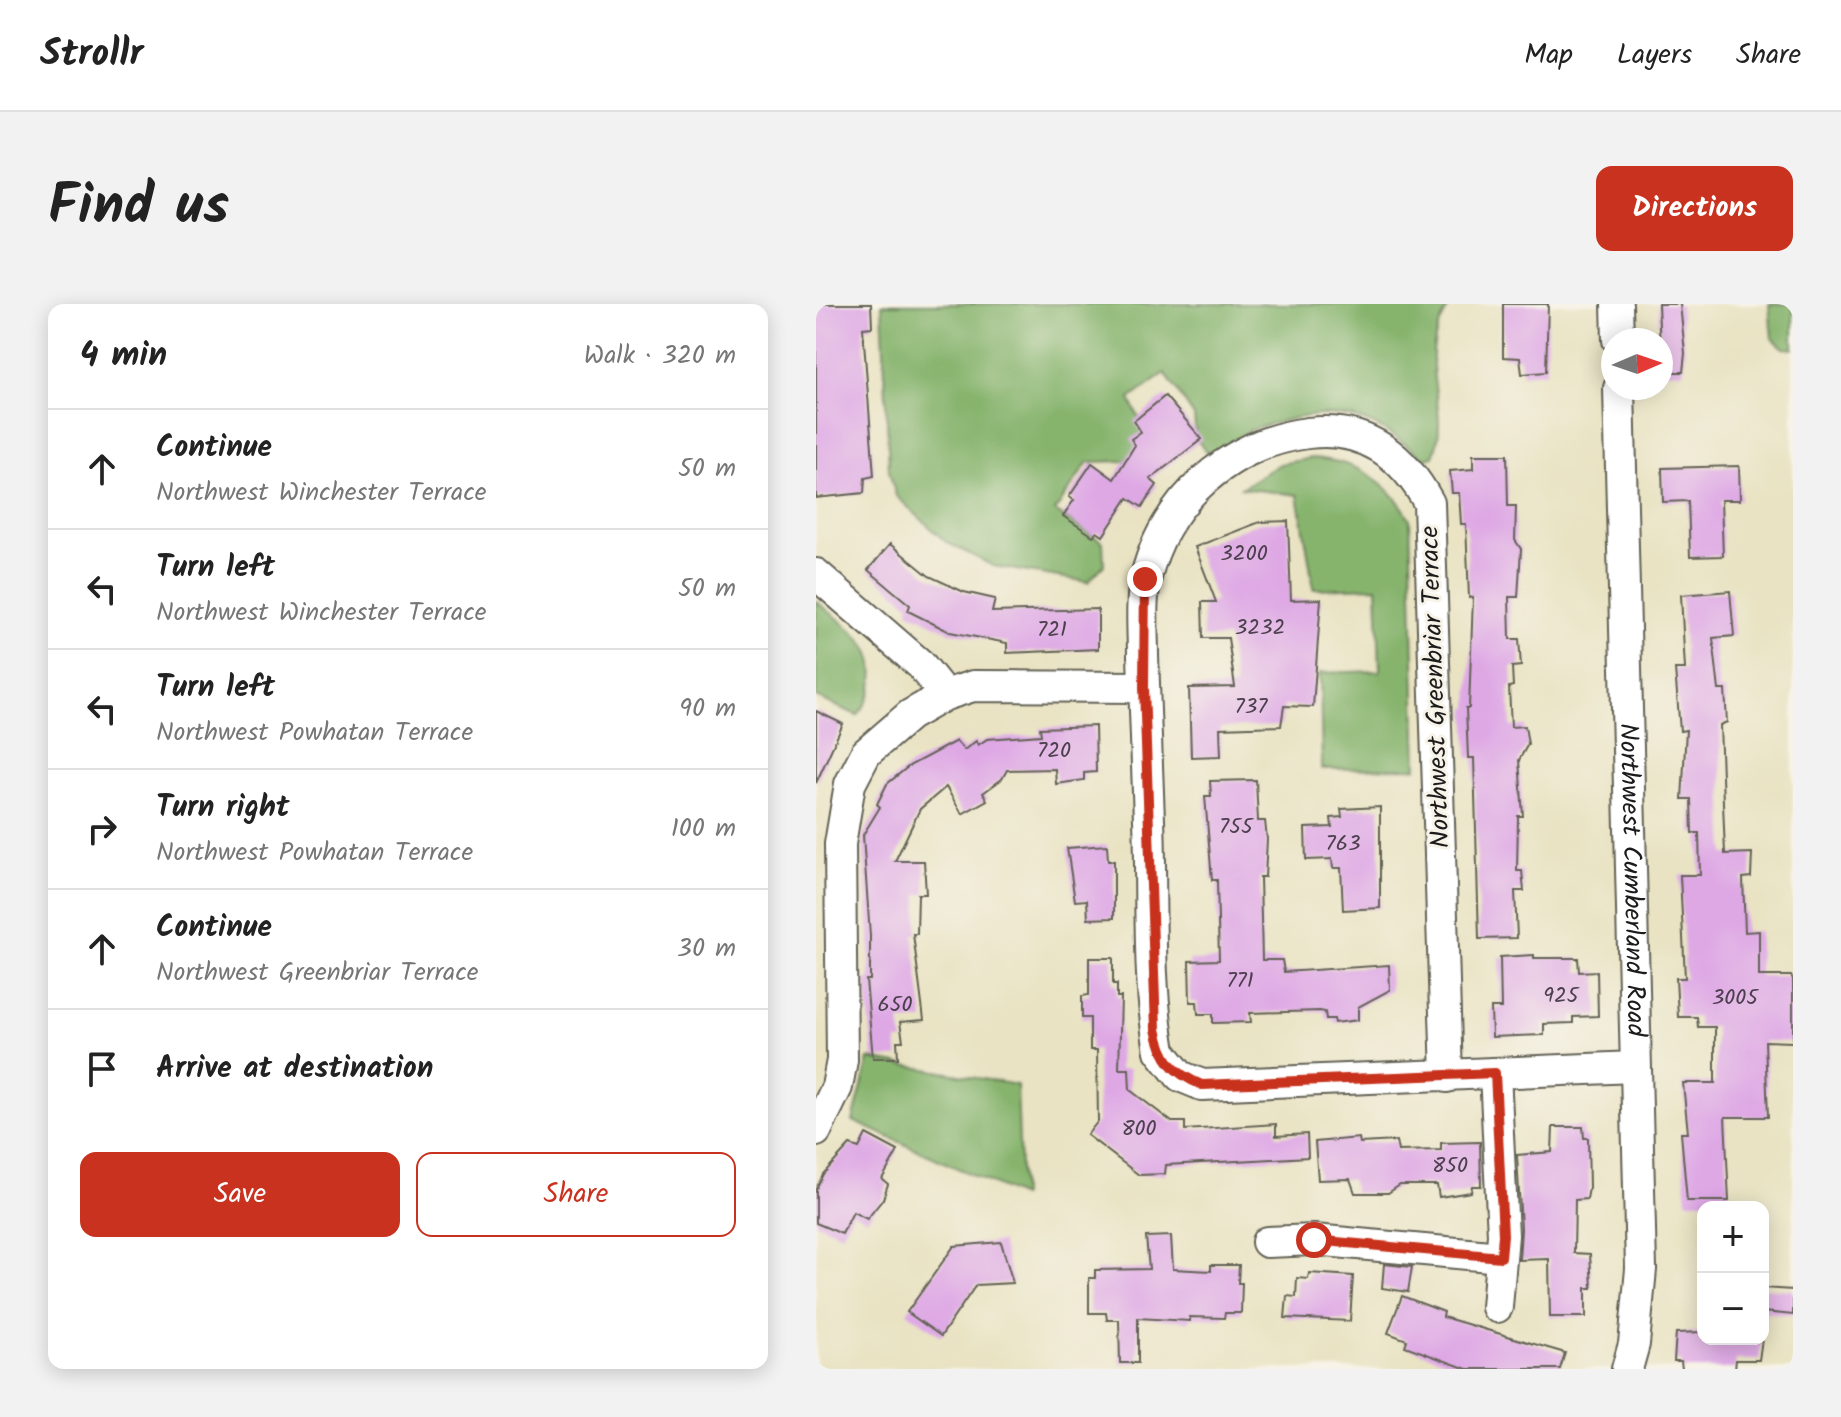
<!DOCTYPE html>
<meta charset="utf-8">
<style>
body{margin:0;font-family:Kalam,sans-serif;background:#f2f2f2;color:#222}
.controls{position:absolute;right:24px;bottom:24px;display:grid;overflow:hidden;border-radius:16px;box-shadow:0 4px 20px #0003}
.controls button{width:72px;height:72px;display:grid;place-items:center;padding:0;border:0;border-bottom:2px solid #e0e0e0;background:#fff;color:#222;font:40px sans-serif}
.compass{position:absolute;left:785px;top:24px;width:72px;height:72px;border-radius:50%;background:#fff;box-shadow:0 4px 20px #0003;rotate:88deg}
.stop{position:absolute;width:24px;height:24px;margin:-18px;border:6px solid #c8321e;border-radius:50%;background:#fff}
.stop.end{background:#c8321e;border-color:#fff;box-shadow:0 2px 8px #0008}
.list{margin:0;padding:0;list-style:none}
h2{display:flex;justify-content:space-between;align-items:center;height:104px;margin:0;padding:0 32px;font-size:34px}
h2 small{font-size:26px;font-weight:400;color:#767676}
.list li{display:grid;grid-template-columns:52px 1fr auto;gap:24px;align-items:center;box-sizing:border-box;height:120px;padding:0 32px;border-top:2px solid #e0e0e0}
.list b{display:block;font-size:30px;white-space:nowrap}
.list p{margin:0;font-size:26px;white-space:nowrap;color:#767676}
.list em{font-size:26px;font-style:normal;color:#767676}
.actions{display:flex;gap:16px;padding:24px 32px}
.actions a{flex:1;padding:18px 0;border:2px solid #c8321e;border-radius:16px;text-align:center;font-size:28px;color:#c8321e}
.actions .main{background:#c8321e;color:#fff}
.icon{flex:none;width:44px;height:44px;fill:none;stroke:currentColor;stroke-width:2;stroke-linecap:round;stroke-linejoin:round}
.map{position:relative;flex:none;width:977px;height:1065px;overflow:hidden;border-radius:16px}
header{display:flex;align-items:center;gap:48px;box-sizing:border-box;height:112px;padding:0 40px;background:#fff;border-bottom:2px solid #e0e0e0}
header strong{font-size:38px}
nav{display:flex;gap:44px;margin-inline-start:auto;font-size:28px}
.intro{display:flex;align-items:center;justify-content:space-between;box-sizing:border-box;height:192px;padding:0 48px}
h1{margin:0;font-size:56px}
.button{padding:20px 36px;border-radius:16px;background:#c8321e;color:#fff;font-size:28px;font-weight:700}
main{display:flex;gap:48px;padding:0 48px}
aside{flex:1;background:#fff;border-radius:16px;box-shadow:0 4px 20px #0003}
.map>svg:first-child{display:block}
.forest{fill:#86b46d;stroke:#516844;stroke-width:2}
.building{fill:#dea8e5}
.lines{fill:none;stroke-linecap:round;stroke-linejoin:round}
.minor-casing{stroke:#646256;stroke-width:34}
.minor{stroke:#fff;stroke-width:30}
.route{stroke:#c8321e;stroke-width:10}
.labels{text-anchor:middle;dominant-baseline:central;stroke-width:6;stroke-linejoin:round;paint-order:stroke}
.number-label{font-size:22px;fill:#4c3f4e}
.street-label{font-size:26px;fill:#1c1c1c;stroke:#f7f3e8}
</style>
<header>
<strong>Strollr</strong>
<nav><a>Map</a><a>Layers</a><a>Share</a></nav>
</header>
<div class="intro"><h1>Find us</h1><a class="button">Directions</a></div>
<main>
<aside>
<h2>4 min<small>Walk · 320 m</small></h2>
<ul class="list">
<li><svg class="icon" aria-label="ahead" viewBox="0 0 24 24"><path d="M12 20V5M6 11l6-6 6 6"/></svg><div><b>Continue</b><p>Northwest Winchester Terrace</p></div><em>50 m</em></li>
<li><svg class="icon" aria-label="left" viewBox="0 0 24 24"><path d="M17 20v-9H6M10 6l-5 5 5 5"/></svg><div><b>Turn left</b><p>Northwest Winchester Terrace</p></div><em>50 m</em></li>
<li><svg class="icon" aria-label="left" viewBox="0 0 24 24"><path d="M17 20v-9H6M10 6l-5 5 5 5"/></svg><div><b>Turn left</b><p>Northwest Powhatan Terrace</p></div><em>90 m</em></li>
<li><svg class="icon" aria-label="right" viewBox="0 0 24 24"><path d="M7 20v-9h11M14 6l5 5-5 5"/></svg><div><b>Turn right</b><p>Northwest Powhatan Terrace</p></div><em>100 m</em></li>
<li><svg class="icon" aria-label="ahead" viewBox="0 0 24 24"><path d="M12 20V5M6 11l6-6 6 6"/></svg><div><b>Continue</b><p>Northwest Greenbriar Terrace</p></div><em>30 m</em></li>
<li><svg class="icon" aria-label="arrive" viewBox="0 0 24 24"><path d="M6 21V4h12l-3 4 3 4H6"/></svg><div><b>Arrive at destination</b></div></li>
</ul>
<div class="actions"><a class="main">Save</a><a>Share</a></div>
</aside>
<div class="map">
<svg width="977" height="1065" viewBox="0 0 977 1065">
<rect width="100%" height="100%" fill="#f7f3e8"/>
<filter id="ink" filterUnits="userSpaceOnUse"><feTurbulence type="fractalNoise" baseFrequency=".0125" numOctaves="2"/><feDisplacementMap in="SourceGraphic" scale="16" xChannelSelector="R" yChannelSelector="G"/><feConvolveMatrix kernelMatrix="1 2 1 2 8 2 1 2 1" color-interpolation-filters="sRGB"/></filter>
<filter id="wash" filterUnits="userSpaceOnUse"><feTurbulence type="fractalNoise" baseFrequency=".006" numOctaves="4" result="noise"/><feDisplacementMap in="SourceGraphic" scale="32" xChannelSelector="R" yChannelSelector="G"/><feGaussianBlur stdDeviation="1.8" result="paint"/><feColorMatrix in="noise" values="0 0 0 0 0 0 0 0 0 0 0 0 0 0 0 0 0 1.4 0 .05"/><feComposite in="paint" operator="in"/></filter>
<g filter="url(#wash)">
<rect width="100%" height="100%" fill="#e9e3c3"/>
<g class="forest">
<path d="M66,0h569c-41,58 3,101 -18,152l-9,3c-44,-38 -78,-53 -137,-39 -11,3 -25,5 -36,10 -16,8 -26,20 -44,22l-11,-13 -2,-23 -29,-43 -35,26 16,34 -20,28 -38,1 -33,49 48,31 1,23 -16,17 -95,-16 -47,-24 -50,-46 -7,-25z"/>
<polygon points="953,0 977,0 977,45 968,44 956,34"/>
<path d="M496,154c44,3 77,23 98,61l7,249 -95,1 -2,-96 60,-2 -3,-84 -63,2 -16,-94 -57,-7 39,-24z"/>
<path d="M0,297c15,13 37,27 49,43 15,22 9,54 -8,71l-41,-18z"/>
<polygon points="53,755 201,781 205,893 37,817"/>
</g>
<g id="blocks">
<g class="building">
<polygon points="0,0 55,0 56,23 47,24 58,172 49,174 48,189 0,194"/>
<polygon points="687,0 732,0 730,68 706,70 704,54 687,53"/>
<polygon points="842,0 864,0 869,49 867,68 845,68"/>
<polygon points="349,92 386,135 334,175 341,181 326,203 312,194 287,232 281,228 277,232 247,212 258,196 253,193 276,159 298,175 319,141 315,135 325,128 318,117"/>
<polygon points="657,151 691,151 692,202 700,202 699,236 705,245 702,293 693,293 694,335 703,335 705,362 696,363 697,382 693,383 695,423 709,422 712,440 703,456 707,512 702,512 701,567 706,567 708,587 699,587 701,634 663,635 658,454 652,454 650,404 653,404 657,293 653,294 650,220 645,220 643,189 636,189 634,167 657,165"/>
<polygon points="923,162 924,196 905,196 907,252 874,253 872,197 847,198 846,164"/>
<polygon points="472,217 475,296 505,295 497,403 468,402 465,422 404,424 405,452 375,453 373,384 419,383 412,334 387,334 386,298 400,298 379,243 444,218"/>
<polygon points="74,240 113,272 148,288 179,295 176,308 282,305 282,345 191,349 191,339 134,328 92,307 94,301 52,266"/>
<polygon points="914,287 918,332 897,334 903,386 909,386 911,418 904,421 909,550 936,549 935,573 927,574 929,628 943,627 943,672 975,672 977,675 977,738 949,737 952,813 909,813 913,897 871,897 865,829 872,829 867,779 899,779 899,723 882,723 881,713 862,713 860,674 869,674 864,571 884,571 883,529 876,529 875,495 866,495 870,426 864,427 859,365 869,365 865,291"/>
<polygon points="0,407 27,420 0,479"/>
<polygon points="279,422 280,468 268,469 268,476 240,480 239,465 191,466 186,475 167,489 171,496 146,510 130,483 104,505 79,557 108,557 110,590 102,590 101,630 97,630 108,716 84,718 87,737 81,737 82,754 57,754 50,676 54,676 54,632 47,531 64,503 61,500 71,480 93,462 140,437 148,446 160,437 162,441 171,435 225,431 224,424"/>
<polygon points="440,476 442,517 449,517 451,535 449,573 444,573 446,656 466,656 468,668 573,661 574,686 542,703 542,716 519,719 518,715 510,715 509,708 504,707 434,709 435,718 397,719 397,710 382,710 381,698 374,698 373,657 403,656 401,576 396,576 389,492 395,492 394,477"/>
<polygon points="564,503 564,604 527,606 525,564 517,564 516,555 490,556 489,524 516,523 515,514 526,513 525,505"/>
<polygon points="291,541 292,557 298,557 298,614 272,615 271,596 259,597 251,544"/>
<polygon points="718,651 718,654 762,654 763,668 781,667 782,712 757,713 757,719 728,720 728,731 676,733 675,704 685,704 684,653"/>
<polygon points="273,654 297,654 297,680 301,680 301,693 305,693 303,765 313,765 314,786 356,818 369,818 369,826 460,820 460,832 491,830 492,853 350,861 349,870 323,871 271,831 282,817 281,746 274,746 274,714 266,714 266,692 273,691"/>
<polygon points="737,823 767,823 768,834 772,834 773,884 771,895 759,896 758,949 774,950 776,984 770,984 770,1013 734,1013 733,955 703,956 705,925 701,851 736,848"/>
<polygon points="50,830 82,847 66,875 72,880 67,895 51,915 37,908 26,930 0,919 0,885 7,870 34,841 43,844"/>
<polygon points="543,834 544,839 580,837 582,847 625,846 625,839 664,838 665,882 656,882 655,888 623,893 621,881 584,881 572,889 539,889 534,875 502,876 499,838"/>
<polygon points="355,932 357,965 395,967 395,961 423,961 422,979 426,979 425,1009 409,1009 408,1014 374,1013 374,1017 322,1014 322,1059 304,1059 303,1016 291,1016 290,1009 273,1009 273,974 279,974 279,966 333,965 330,933"/>
<polygon points="185,938 197,979 160,981 125,1032 91,1008 138,942"/>
<polygon points="568,960 596,963 592,988 566,984"/>
<polygon points="493,969 537,972 534,1017 469,1014 471,992 480,993 481,974 492,975"/>
<polygon points="947,984 977,986 977,1011 947,1008"/>
<polygon points="586,992 628,1008 627,1013 749,1049 744,1065 651,1065 589,1042 591,1036 572,1029"/>
<polygon points="887,1028 887,1035 946,1035 943,1056 920,1056 919,1065 866,1065 865,1057 858,1057 860,1029"/>
</g>
</g>
</g>
<g filter="url(#ink)">
<use href="#blocks" fill-opacity="0" stroke="#646256" stroke-width="2"/>
<g class="lines">
<defs>
<g id="minor">
<polyline points="801,0 802,36"/>
<path id="s1" d="M803,84l22,881 -7,75 -7,25"/>
<polyline points="0,270 105,361 129,391"/>
<polyline points="679,769 687,931 681,1003"/>
<path d="M631,773l-18,-574c-26,-48 -64,-77 -121,-70 -79,10 -143,67 -162,144 -6,24 -3,54 -3,79 2,55 4,109 6,164 3,76 -2,156 11,231l20,25 22,9 433,-18"/>
<polyline points="0,827 21,783 26,756 24,540 34,480 50,449 94,411 129,391 157,382 328,383"/>
<polyline points="451,938 498,936 685,953"/>
</g>
</defs>
<use href="#minor" class="minor-casing"/>
<use href="#minor" class="minor"/>
</g>
</g>
<g class="lines" filter="url(#ink)">
<path class="route" d="M329,275l-1,108 12,342c6,31 17,44 46,56l293,-12 8,162 -2,22 -187,-17"/>
</g>
<g class="labels">
<g class="number-label">
<text x="428" y="250">3200</text>
<text x="444" y="324">3232</text>
<text x="236" y="326">721</text>
<text x="435" y="403">737</text>
<text x="238" y="447">720</text>
<text x="420" y="523">755</text>
<text x="527" y="540">763</text>
<text x="424" y="677">771</text>
<text x="745" y="692">925</text>
<text x="919" y="694">3005</text>
<text x="79" y="701">650</text>
<text x="323" y="825">800</text>
<text x="634" y="862">850</text>
</g>
<g class="street-label">
<text transform="translate(620 383) rotate(-92)">Northwest Greenbriar Terrace</text>
<text stroke="none"><textPath href="#s1" startOffset="492">Northwest Cumberland Road</textPath></text>
</g>
</g>
</svg>
<div class="controls">
<button>+</button>
<button>−</button>
</div>
<svg class="compass" viewBox="-18 -18 36 36"><path d="M0-13l5 13h-10z" fill="#e53935"/><path d="M0 13l5-13h-10z" fill="#767676"/></svg>
<div class="stop" style="left:498px;top:936px"></div>
<div class="stop end" style="left:329px;top:275px"></div>
</div>
</main>
